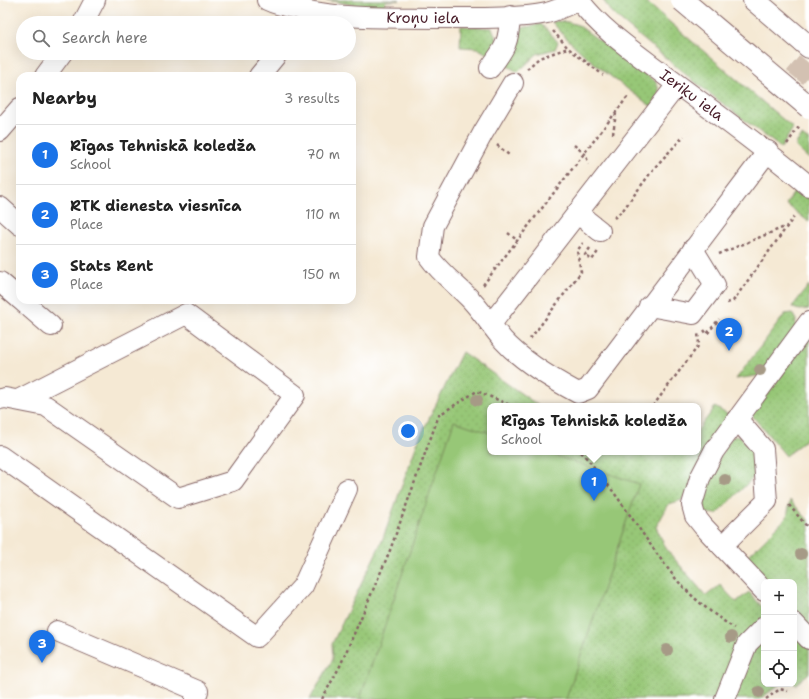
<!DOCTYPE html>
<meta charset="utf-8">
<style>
body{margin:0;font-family:"Shantell Sans",sans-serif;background:#f2f2f2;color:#222}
.controls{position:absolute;right:12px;bottom:12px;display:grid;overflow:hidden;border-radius:8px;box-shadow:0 4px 16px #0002}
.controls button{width:36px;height:36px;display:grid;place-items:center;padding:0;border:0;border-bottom:1px solid #e0e0e0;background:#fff;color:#222;font:20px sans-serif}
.you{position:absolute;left:408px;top:431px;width:14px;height:14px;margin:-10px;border:3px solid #fff;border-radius:50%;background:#1a73e8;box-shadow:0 0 0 6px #1a73e833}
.badge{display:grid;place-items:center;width:26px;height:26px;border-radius:50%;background:#1a73e8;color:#fff;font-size:13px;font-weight:700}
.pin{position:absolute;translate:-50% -33px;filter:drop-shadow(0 1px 2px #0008)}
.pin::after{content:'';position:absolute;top:21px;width:14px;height:12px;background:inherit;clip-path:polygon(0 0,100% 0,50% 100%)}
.popup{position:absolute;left:487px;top:403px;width:214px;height:52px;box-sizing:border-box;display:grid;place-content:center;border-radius:8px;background:#fff;filter:drop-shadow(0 1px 3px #0005);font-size:13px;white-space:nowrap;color:#767676}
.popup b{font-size:15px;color:#222}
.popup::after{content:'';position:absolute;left:50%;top:100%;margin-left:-8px;border:8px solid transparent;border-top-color:#fff}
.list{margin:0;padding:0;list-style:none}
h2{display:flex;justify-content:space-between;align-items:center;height:52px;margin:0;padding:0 16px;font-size:17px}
h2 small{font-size:13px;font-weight:400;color:#767676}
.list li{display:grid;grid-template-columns:26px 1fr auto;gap:12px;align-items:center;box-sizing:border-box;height:60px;padding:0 16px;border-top:1px solid #e0e0e0}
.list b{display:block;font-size:15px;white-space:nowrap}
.list p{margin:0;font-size:13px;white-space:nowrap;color:#767676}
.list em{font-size:13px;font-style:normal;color:#767676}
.icon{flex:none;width:22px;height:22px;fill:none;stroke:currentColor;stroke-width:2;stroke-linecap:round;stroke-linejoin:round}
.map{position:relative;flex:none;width:809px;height:699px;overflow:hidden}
.search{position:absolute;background:#fff;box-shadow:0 4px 16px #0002;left:16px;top:16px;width:340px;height:44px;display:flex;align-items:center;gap:10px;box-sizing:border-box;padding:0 14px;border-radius:22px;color:#767676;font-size:15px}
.panel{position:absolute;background:#fff;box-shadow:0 4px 16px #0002;left:16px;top:72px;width:340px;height:232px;border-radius:12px}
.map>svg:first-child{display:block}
.grass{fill:url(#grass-dots);stroke:#707351}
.pitch{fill:#97c777;stroke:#707351}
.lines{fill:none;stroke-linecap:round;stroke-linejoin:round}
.minor-tunnel{stroke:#d3c1b2;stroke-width:20;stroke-dasharray:20 10;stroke-linecap:butt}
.minor-casing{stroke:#866666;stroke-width:22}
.major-casing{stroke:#866666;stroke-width:24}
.path{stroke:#866666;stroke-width:2.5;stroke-dasharray:3 3;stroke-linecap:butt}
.minor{stroke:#fff;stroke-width:20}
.major{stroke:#fff;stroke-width:22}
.major-bridge-casing{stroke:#866666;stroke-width:24;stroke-linecap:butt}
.major-bridge{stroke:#fff;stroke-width:22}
.tree{fill:#a69a86}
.labels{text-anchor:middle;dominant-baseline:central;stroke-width:3;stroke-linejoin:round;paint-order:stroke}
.street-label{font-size:15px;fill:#4a1f2b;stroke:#fff}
</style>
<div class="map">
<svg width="809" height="699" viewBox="0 0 809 699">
<defs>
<pattern id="grass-dots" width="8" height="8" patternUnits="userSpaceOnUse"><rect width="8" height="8" fill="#97c777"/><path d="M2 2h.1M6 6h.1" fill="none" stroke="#84aa67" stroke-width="1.8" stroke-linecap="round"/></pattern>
</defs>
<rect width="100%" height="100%" fill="#fff"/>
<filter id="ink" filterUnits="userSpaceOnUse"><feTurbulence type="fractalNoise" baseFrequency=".025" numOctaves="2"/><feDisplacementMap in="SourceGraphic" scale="8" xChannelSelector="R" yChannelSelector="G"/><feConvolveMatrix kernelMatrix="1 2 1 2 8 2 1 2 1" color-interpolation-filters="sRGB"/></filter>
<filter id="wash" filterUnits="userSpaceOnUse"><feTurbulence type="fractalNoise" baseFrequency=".012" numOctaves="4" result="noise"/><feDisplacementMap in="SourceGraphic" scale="16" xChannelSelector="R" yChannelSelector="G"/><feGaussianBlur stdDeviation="0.9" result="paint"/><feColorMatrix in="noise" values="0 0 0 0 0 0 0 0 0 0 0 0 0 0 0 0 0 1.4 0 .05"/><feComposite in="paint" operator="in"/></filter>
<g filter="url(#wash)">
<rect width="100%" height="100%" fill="#f5e9d4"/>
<g class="grass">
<polygon points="326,0 400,0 386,1 383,10"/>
<polygon points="603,0 644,0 793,128 781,148 696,83 614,15"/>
<path d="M557,21l11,1 10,3 77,56c7,11 4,16 -3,26 -35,-26 -72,-51 -100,-85z"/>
<polygon points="541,24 558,42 555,49 537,54 518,72 502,63 522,28"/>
<polygon points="461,26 492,28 498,42 491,56 477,48 460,47"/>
<polygon points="802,136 809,141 809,159 796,147 796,143"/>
<polygon points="797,188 809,198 809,222 786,204"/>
<path d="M809,285v24c-7,1 -11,2 -17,-2z"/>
<polygon points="792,313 796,320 795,330 762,375 736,379 785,314"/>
<polygon points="809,333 809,437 786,456 750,413"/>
<polygon points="462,352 539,406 490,406 490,452 698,452 698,430 715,407 730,416 691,489 682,500 669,504 656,527 667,550 706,596 720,585 736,602 749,592 764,609 764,617 748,633 719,699 310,699 333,659 332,644 382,541 418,441"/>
<path d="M740,436l15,19 3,18 -41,41 -12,-1c-7,-31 12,-51 27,-76z"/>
<polygon points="790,500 809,521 809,628 794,612 794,582 766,582 745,559 787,517"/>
<polygon points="764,632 764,684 780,684 760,699 728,699"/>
<polygon points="794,634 809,645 809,673 796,684 794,684"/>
</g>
<polygon class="pitch" points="454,421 490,433 490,452 545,452 639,484 566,699 360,699"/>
</g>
<g filter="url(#ink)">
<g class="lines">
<polyline class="minor-tunnel" points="774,79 785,89 809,60"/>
<defs>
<g id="minor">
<path id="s1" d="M267,0c10,5 21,7 32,9 47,11 94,8 142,9 31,0 77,1 106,-5 11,-3 21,-8 32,-13"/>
<path id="s2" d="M579,0c21,29 58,54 87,76 48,36 97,71 143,110"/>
<polyline points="83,23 95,0"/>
<path d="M490,68c15,-20 19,-25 20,-52"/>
<polyline points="45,76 62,53"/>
<polyline points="259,76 278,53"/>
<path d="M513,83l-30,50 -50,93 -4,31c12,17 29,29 43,44 11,12 20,26 31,39 20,22 49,39 75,53l10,-4 180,-238"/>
<polyline points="0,131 20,108"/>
<polyline points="0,207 20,225"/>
<polyline points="577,213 600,231"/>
<polyline points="0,282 20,299"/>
<polyline points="21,300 51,326"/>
<polyline points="649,306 693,314 715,285 693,249"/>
<polyline points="491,324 677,85"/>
<polyline points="0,399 5,398 46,406 178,498 233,481 295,395 186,314 18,400"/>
<polyline points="0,456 257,637 303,586 347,489"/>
<polyline points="722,546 767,501 763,449 737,419"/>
<polyline points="764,591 703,526 695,516 692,505 700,478 714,451 809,322"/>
<polyline points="794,623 809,639"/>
<polyline points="57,631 198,691 195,699"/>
<polyline points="725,699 747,644 764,627"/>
</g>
<polyline id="major" points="754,0 809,47"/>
</defs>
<use href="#minor" class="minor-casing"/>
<use href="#major" class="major-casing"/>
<g class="path">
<polyline points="553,31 568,48 603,75"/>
<polyline points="527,69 539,58 568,48"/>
<polyline points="613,134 616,113"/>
<polyline points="787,144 800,125"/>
<polyline points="497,145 509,155"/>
<polyline points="574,145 585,154 589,164"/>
<polyline points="614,218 623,210 655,167 684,136"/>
<polyline points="508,233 518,241"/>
<polyline points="590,248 585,255 592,260 599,250"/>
<polyline points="719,254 787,226"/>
<polyline points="483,285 629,95"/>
<polyline points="727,303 733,301 794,217"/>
<polyline points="704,330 707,334 719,319"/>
<polyline points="530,339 581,272 577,251 583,243"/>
<polyline points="653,406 699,345 698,332"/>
<path d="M581,452c36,39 62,86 95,127 16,19 38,36 58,49"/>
<polyline points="789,505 809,529"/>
<polyline points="322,699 340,666 389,553 439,415 477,391 512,406"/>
<polyline points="766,699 780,689 788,691"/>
</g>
<use href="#minor" class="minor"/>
<use href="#major" class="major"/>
<defs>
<polyline id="major-bridge" points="682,0 809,107"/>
</defs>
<use href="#major-bridge" class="major-bridge-casing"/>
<use href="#major-bridge" class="major-bridge"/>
</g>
<g class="tree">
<circle cx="760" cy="370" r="6"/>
<circle cx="477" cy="400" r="6"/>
<circle cx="725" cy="480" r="6"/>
<circle cx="801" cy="554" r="6"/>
<circle cx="731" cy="637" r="6"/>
<circle cx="667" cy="650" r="6"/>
<circle cx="759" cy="692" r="6"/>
</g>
</g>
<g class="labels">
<g class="street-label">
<text stroke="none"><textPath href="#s1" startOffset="158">Kroņu iela</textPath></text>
<text stroke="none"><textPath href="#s2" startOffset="148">Ieriķu iela</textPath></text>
</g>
</g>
</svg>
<div class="controls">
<button>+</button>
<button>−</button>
<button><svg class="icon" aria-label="locate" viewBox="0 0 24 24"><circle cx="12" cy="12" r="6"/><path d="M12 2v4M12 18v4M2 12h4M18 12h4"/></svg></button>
</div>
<div class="you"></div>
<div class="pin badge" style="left:594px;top:501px">1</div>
<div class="popup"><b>Rīgas Tehniskā koledža</b>School</div>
<div class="pin badge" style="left:729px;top:351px">2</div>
<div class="pin badge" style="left:42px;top:663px">3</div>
<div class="search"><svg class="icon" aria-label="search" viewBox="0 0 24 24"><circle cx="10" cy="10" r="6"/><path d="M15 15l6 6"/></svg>Search here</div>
<section class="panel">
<h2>Nearby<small>3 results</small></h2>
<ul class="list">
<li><span class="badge">1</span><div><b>Rīgas Tehniskā koledža</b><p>School</p></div><em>70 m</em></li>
<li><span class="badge">2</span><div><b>RTK dienesta viesnīca</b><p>Place</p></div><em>110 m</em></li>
<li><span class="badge">3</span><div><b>Stats Rent</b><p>Place</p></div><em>150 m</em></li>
</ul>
</section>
</div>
